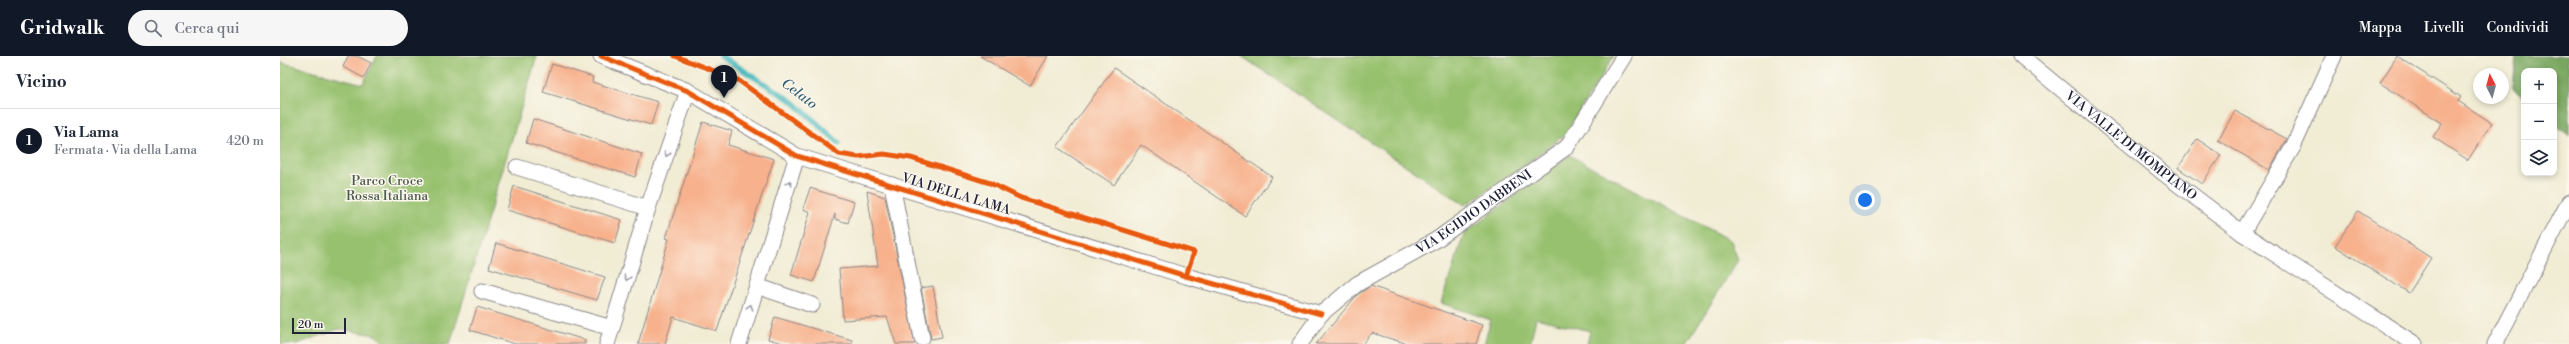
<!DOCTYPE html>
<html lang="it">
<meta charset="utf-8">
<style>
body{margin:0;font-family:"Libre Bodoni",serif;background:#f6f6f7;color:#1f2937}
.controls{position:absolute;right:12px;top:12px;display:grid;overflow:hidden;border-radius:8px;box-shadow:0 2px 6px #0003}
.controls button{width:36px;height:36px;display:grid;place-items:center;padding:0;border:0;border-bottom:1px solid #e0e1e3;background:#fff;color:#1f2937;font:20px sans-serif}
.compass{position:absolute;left:2193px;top:12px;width:36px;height:36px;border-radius:50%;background:#fff;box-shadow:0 2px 6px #0003;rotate:354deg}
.scale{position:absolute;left:12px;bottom:10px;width:54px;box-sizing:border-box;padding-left:4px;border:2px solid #22223b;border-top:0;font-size:11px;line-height:14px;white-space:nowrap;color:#22223b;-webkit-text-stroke:3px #fbf7ec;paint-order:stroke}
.you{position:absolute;left:1585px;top:144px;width:14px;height:14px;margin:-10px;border:3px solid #fff;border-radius:50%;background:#1a73e8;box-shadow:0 0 0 6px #1a73e833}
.badge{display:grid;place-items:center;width:26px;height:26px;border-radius:50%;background:#111827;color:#fff;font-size:13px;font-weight:700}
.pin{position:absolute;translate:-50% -33px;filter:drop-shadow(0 1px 2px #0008)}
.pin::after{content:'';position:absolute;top:21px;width:14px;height:12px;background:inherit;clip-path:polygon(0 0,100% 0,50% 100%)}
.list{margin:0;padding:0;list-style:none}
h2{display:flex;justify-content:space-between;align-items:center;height:52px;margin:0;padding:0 16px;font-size:17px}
h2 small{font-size:13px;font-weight:400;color:#747a83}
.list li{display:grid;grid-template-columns:26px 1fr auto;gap:12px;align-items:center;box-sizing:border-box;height:64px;padding:0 16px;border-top:1px solid #e0e1e3}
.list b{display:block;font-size:15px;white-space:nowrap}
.list p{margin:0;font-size:13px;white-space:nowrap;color:#747a83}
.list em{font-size:13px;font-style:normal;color:#747a83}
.icon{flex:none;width:22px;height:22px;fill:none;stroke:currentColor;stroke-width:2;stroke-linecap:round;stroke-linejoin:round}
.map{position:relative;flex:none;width:2289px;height:288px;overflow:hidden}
header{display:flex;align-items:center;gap:24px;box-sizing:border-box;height:56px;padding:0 20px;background:#111827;color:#fff}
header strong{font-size:19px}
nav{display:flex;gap:22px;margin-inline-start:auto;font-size:14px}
.search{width:280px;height:36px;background:#f6f6f7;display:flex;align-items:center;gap:10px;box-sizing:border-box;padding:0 14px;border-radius:22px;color:#747a83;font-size:15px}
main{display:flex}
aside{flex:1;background:#fff}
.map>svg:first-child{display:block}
.green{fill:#97c16e;stroke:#5c7254}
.forest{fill:#79a761;stroke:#4e644e}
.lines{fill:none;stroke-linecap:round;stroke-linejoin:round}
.stream{stroke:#4bbac0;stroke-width:5.5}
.building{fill:#f7b18c}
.street-casing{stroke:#8a8788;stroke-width:17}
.street{stroke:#fff;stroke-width:15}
.cycleway-casing{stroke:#fbf7ec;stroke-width:8}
.cycleway{stroke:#e8590c;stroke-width:5}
.oneway{stroke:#9c9ca7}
.labels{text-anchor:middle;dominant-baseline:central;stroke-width:3;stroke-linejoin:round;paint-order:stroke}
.street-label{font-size:13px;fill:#22223b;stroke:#fbf7ec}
.park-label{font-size:13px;fill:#4b5a4d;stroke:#fbf7ec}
.water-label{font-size:14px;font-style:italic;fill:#325f70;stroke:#fbf7ec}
</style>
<header>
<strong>Gridwalk</strong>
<div class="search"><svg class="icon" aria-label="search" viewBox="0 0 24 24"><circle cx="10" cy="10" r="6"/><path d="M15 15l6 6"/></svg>Cerca qui</div>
<nav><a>Mappa</a><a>Livelli</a><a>Condividi</a></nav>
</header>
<main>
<aside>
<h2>Vicino<small></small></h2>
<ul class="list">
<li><span class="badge">1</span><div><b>Via Lama</b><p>Fermata · Via della Lama</p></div><em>420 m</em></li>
</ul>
</aside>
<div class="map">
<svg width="2289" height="288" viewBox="0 0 2289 288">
<rect width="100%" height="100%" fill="#fbf7ec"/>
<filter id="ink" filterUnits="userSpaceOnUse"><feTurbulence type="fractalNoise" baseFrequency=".025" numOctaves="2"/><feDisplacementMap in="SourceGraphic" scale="8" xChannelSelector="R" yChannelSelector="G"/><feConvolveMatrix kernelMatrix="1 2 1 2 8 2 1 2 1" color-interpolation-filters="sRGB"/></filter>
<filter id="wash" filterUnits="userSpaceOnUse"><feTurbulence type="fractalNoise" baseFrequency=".012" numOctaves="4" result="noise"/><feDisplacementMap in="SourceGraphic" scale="16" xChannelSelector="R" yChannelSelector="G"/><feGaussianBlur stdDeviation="0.9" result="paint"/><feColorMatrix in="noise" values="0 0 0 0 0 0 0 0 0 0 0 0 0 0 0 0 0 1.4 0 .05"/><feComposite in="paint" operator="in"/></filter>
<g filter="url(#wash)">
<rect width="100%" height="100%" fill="#f1ecd4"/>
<g class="green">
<polygon points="97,0 257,0 170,288 106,288 95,279 59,273 17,288 0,288 0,6 83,28"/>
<polygon points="961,0 1334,0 1285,78 1244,110 1185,149"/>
<polygon points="1289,99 1451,185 1458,204 1406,288 1307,288 1310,275 1256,262 1250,288 1204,288 1211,264 1161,247 1184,178"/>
</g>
<polygon class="forest" points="2236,0 2289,0 2289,80 2274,70 2274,15 2244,15 2244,43 2233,32"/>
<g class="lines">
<polyline class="stream" points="441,0 512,45 559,87"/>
</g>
<g id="blocks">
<g class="building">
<polygon points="68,0 77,0 91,7 84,22 63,11"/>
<polygon points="700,0 768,0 750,30"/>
<polygon points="2117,0 2181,41 2178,45 2212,67 2188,104 2153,81 2162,67 2100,27"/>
<polygon points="272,8 313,21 312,26 378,46 371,69 263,36"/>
<polygon points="834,12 992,121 965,160 861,89 834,129 777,91"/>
<polygon points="1955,55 2007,83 1989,114 1938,84"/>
<polygon points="253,63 362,98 355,121 246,87"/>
<polygon points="423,66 452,75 448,89 494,103 437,275 393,261 385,288 358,288 389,183 386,182"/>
<polygon points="1917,83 1941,99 1922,128 1898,112"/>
<polygon points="234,130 342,164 335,187 227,154"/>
<polygon points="530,132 574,146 568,167 555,163 555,158 534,226 511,219 530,156 523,153"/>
<polygon points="587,135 605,141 635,288 616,288 607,261 563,264 559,213 598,210"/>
<polygon points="2078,155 2151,202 2129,237 2055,190"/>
<polygon points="216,187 325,221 317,244 209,212"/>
<polygon points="653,230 662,281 651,283 641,232"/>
<polygon points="1091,230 1202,269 1196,288 1128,288 1092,277 1083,288 1036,288 1077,239"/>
<polygon points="197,251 305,284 305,288 235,288 190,274"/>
<polygon points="495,261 572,284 572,288 506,288 488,283"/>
</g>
</g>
</g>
<g filter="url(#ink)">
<use href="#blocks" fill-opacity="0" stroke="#8a8788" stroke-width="1"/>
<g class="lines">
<defs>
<g id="street">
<polyline points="321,0 408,35 517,100 906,220 1041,258"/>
<path id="s1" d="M1741,0l141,116 80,61 173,111"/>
<polyline points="237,111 368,152"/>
<polyline points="612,129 642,282"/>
<polyline points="1962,177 2013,91 2054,0"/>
<polyline points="477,230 532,249"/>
<polyline points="202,235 332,272"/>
<polyline points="327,288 368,152 408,35"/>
<polyline points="459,288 517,100"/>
<path id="s2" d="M1020,288l21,-30 36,-30 79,-44 131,-93 57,-91"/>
<polyline points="2215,288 2289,146"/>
</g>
</defs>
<use href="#street" class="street-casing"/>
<use href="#street" class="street"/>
<defs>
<g id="cycleway">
<polyline points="321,0 408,35 517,100 906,220 1041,258"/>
<polyline points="395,0 458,24 559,98 578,101 604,98 631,102 710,127 741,142 914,196 906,220"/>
</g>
</defs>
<use href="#cycleway" class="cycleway-casing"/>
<use href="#cycleway" class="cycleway"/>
</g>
<defs><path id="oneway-chevron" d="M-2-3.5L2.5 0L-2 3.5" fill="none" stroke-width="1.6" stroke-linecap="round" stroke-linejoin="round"/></defs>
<g class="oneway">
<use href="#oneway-chevron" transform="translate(387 98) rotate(109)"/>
<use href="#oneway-chevron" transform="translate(509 127) rotate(-73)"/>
<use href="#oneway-chevron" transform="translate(347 222) rotate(107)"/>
<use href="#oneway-chevron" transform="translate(470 251) rotate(-73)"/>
</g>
</g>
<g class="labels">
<g class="street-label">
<text stroke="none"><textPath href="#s1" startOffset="142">VIA VALLE DI MOMPIANO</textPath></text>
<text transform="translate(676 138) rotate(17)">VIA DELLA LAMA</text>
<text stroke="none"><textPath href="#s2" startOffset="221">VIA EGIDIO DABBENI</textPath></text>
</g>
<g class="park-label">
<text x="107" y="125">Parco Croce<tspan x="107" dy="15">Rossa Italiana</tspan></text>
</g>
<g class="water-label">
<text transform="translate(519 38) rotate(37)">Celato</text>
</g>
</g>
</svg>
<div class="controls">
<button>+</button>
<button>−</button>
<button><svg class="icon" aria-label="layers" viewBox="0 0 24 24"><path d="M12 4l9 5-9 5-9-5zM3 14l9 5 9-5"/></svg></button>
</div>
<svg class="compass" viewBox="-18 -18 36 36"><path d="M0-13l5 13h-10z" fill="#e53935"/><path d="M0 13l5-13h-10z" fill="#747a83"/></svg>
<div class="scale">20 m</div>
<div class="you"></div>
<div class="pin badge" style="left:444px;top:42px">1</div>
</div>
</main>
